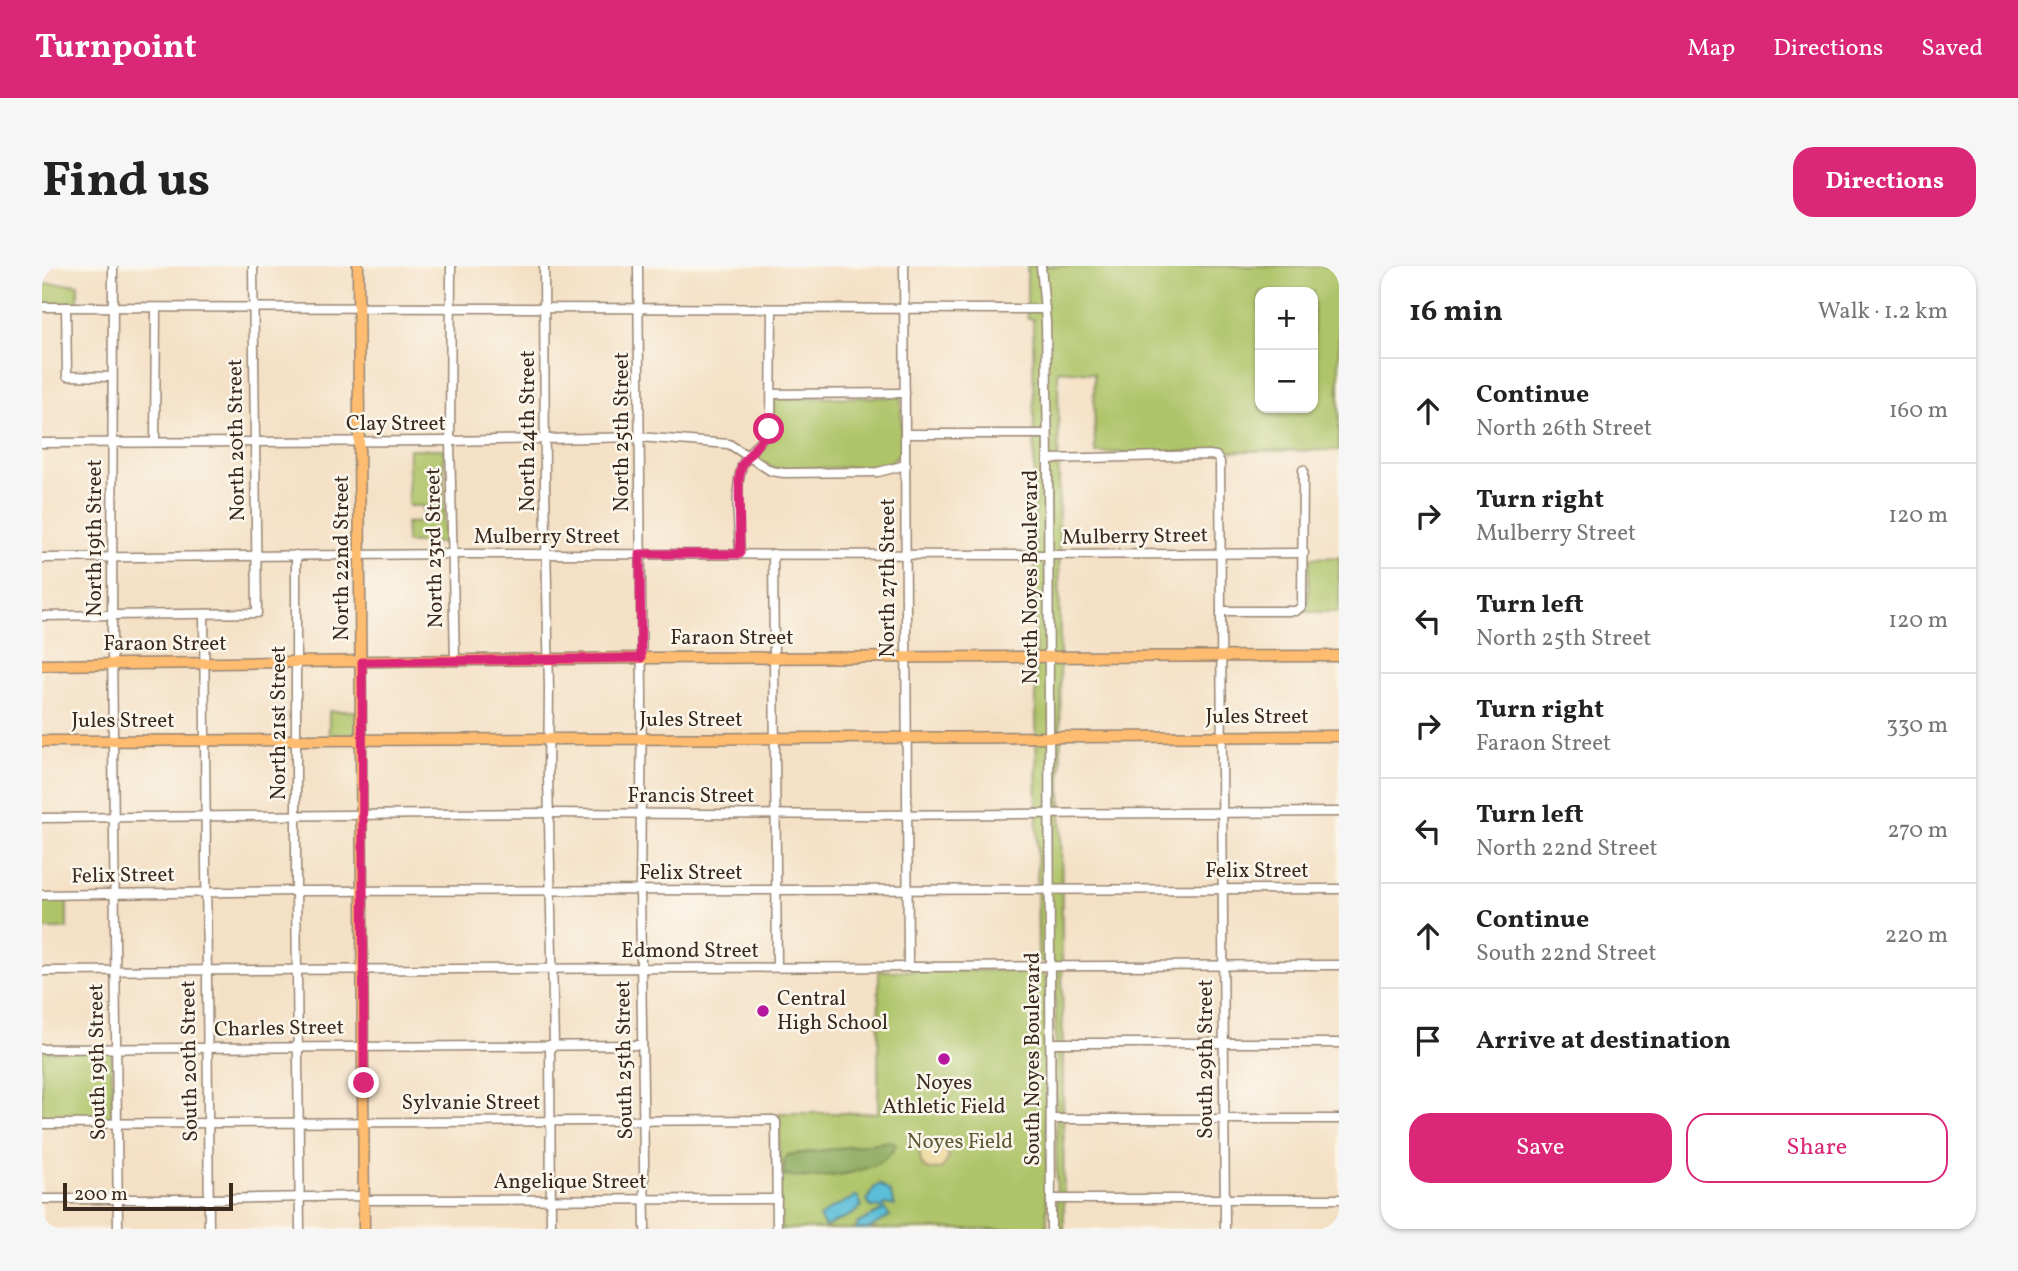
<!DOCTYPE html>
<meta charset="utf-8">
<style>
body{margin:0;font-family:Vollkorn,serif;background:#f6f6f6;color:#222}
.controls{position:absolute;right:21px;top:21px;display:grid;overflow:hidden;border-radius:14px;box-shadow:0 2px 5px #0004}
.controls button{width:63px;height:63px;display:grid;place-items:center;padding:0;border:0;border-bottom:2px solid #e0e0e0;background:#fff;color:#222;font:35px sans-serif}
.scale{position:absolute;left:21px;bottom:18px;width:170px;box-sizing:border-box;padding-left:7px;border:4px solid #3b2a1e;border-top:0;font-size:19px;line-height:24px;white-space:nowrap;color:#3b2a1e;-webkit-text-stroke:5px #fbf7ec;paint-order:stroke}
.stop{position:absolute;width:21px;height:21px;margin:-16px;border:5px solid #db2777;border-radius:50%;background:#fff}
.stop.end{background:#db2777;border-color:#fff;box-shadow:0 2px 7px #0008}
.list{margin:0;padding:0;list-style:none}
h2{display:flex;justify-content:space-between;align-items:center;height:91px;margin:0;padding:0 28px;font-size:30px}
h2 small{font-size:23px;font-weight:400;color:#767676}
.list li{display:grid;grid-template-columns:46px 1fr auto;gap:21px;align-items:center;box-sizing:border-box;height:105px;padding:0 28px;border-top:2px solid #e0e0e0}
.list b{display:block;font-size:26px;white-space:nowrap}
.list p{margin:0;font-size:23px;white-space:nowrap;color:#767676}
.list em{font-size:23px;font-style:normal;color:#767676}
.actions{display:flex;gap:14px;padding:21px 28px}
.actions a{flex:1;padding:16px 0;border:2px solid #db2777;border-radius:21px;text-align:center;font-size:24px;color:#db2777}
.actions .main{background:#db2777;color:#fff}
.icon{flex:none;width:38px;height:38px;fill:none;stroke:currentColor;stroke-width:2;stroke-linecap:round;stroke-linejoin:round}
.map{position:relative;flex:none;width:1297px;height:963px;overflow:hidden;border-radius:21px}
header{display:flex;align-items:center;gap:42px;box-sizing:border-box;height:98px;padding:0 35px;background:#db2777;color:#fff}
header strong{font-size:33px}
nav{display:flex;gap:38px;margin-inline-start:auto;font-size:24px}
.intro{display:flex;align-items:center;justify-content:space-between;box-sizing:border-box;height:168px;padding:0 42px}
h1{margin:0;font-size:49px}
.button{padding:18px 32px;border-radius:21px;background:#db2777;color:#fff;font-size:24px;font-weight:700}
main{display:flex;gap:42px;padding:0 42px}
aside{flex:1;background:#fff;border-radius:21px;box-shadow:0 2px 5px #0004}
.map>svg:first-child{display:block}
.green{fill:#afc469;stroke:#757744;stroke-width:2;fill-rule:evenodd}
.forest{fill:#8baa5d;stroke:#636a3e;stroke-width:2}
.sand{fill:#eeda9e;stroke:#94825e;stroke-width:2}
.water{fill:#5bbed9;stroke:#4b747c;stroke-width:2}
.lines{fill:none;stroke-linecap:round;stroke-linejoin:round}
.minor-casing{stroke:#988572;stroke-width:11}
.major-casing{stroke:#988572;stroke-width:13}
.minor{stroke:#fff;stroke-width:8}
.major{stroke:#febc70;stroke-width:10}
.route{stroke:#db2777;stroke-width:9}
.poi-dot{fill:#b5179e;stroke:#fbf7ec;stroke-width:2.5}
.labels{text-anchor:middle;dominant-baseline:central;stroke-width:5;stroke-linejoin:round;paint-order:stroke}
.street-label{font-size:21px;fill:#3b2a1e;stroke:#fbf7ec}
.poi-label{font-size:21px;fill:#3b2a1e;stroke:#fbf7ec;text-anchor:start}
.park-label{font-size:21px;fill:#5e5834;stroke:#fbf7ec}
</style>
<header>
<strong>Turnpoint</strong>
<nav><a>Map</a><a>Directions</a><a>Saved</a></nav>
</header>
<div class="intro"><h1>Find us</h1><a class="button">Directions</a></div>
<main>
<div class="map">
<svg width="1297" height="963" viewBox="0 0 1297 963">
<rect width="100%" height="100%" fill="#fbf7ec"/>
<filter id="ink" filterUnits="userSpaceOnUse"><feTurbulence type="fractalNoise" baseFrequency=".0143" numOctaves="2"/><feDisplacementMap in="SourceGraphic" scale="14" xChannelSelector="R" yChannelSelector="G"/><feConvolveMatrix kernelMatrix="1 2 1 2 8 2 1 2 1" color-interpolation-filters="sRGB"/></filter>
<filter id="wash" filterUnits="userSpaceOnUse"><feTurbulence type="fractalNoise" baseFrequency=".00686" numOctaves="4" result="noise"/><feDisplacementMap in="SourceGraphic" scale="28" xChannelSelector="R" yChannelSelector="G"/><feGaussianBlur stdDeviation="1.57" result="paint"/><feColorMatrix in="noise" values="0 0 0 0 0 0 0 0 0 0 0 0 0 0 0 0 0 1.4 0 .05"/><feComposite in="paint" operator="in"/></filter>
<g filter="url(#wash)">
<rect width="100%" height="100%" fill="#f4e0c5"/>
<g class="green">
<path d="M985,0h312v184l-244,3 -1,-80 -36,-3 6,859h-7l-2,-266 -17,-1 -5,-643 -6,-1zM1218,26h53v116h-53z"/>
<rect x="1" y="18" width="35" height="20"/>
<polygon points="859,131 860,184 849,197 839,201 733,203 715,193 714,184 727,168 733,134 735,132"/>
<polygon points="367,183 402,183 402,277 364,277 364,257 382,256 381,240 367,240 366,236"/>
<polygon points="1297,291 1297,346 1265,346 1268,292"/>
<polygon points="287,445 315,445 315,469 287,470"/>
<rect x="0" y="632" width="25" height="31"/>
<polygon points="995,704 1002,706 1004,711 1005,963 738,963 737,847 836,847 837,705"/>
<polygon points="0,785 70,785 70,853 0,854"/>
</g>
<path class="forest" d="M849,875l5,3c-11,32 -82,36 -112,32v-15l4,-6z"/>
<path class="sand" d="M879,874h18l7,6 3,12 -7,10c-23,8 -22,-8 -23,-25z"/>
<g class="water">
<polygon points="838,918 848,926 853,940 844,938 841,941 848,950 826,963 814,963 816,957 840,945 838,942 829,941 825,934 832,922"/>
<polygon points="815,930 820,940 811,948 783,961 777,951 790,942"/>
</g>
</g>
<g filter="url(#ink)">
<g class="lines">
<defs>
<g id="minor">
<polyline points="71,0 70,374 76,963"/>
<polyline points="409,0 408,175 413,394"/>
<polyline points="502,0 503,220 507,424 506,511 512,779"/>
<polyline points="596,0 600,433 598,625 603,963"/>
<polyline points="862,0 866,700"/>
<polyline points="999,0 1004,56 1006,193 1009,963"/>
<polyline points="0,41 1003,43"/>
<polyline points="24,41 25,110 70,111"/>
<polyline points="730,128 863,127"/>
<polyline points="863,168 1005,168"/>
<polyline points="113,176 114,42"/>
<polyline points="0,177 408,175 597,171 687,178 729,205 742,207 836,206 864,199"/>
<polyline points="1006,193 1167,189 1174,190 1178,196 1183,963"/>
<path d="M698,288c-1,-25 -6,-64 2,-88 6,-18 25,-26 29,-45l1,-112"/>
<polyline points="731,288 735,701"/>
<polyline points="254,289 254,625 258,963"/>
<polyline points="0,292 412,288 1006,289 1262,287"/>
<polyline points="1179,345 1254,345 1260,340 1261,204"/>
<polyline points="162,348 167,963"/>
<polyline points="0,350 215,347 211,0"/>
<polyline points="0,552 506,547 825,549 1297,546"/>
<polyline points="0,629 254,625 1297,623"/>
<polyline points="0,705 1297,699"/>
<polyline points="1009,777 1297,777"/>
<polyline points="508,779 509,963"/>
<polyline points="0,783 600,779"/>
<polyline points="1009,853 1297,853"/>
<polyline points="0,858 732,854 734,856 735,963"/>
<polyline points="0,933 167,933 322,930"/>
<polyline points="1009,933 1297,933"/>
<polyline points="322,934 735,933"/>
</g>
<g id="major">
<polyline points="316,0 322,963"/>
<polyline points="0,399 599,392 1297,390"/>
<polyline points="0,475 1297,470"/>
</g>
</defs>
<use href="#minor" class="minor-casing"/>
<use href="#major" class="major-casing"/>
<use href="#minor" class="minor"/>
<use href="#major" class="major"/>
</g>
</g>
<g class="lines" filter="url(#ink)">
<polyline class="route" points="322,817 320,396 599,392 598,288 698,288 697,213 700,199 727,163"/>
</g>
<g class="poi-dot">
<circle cx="721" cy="745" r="7"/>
<circle cx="902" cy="793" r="7"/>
</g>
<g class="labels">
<g class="street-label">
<text x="354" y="158">Clay Street</text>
<text transform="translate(486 165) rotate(-90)">North 24th Street</text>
<text transform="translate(580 166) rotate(-90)">North 25th Street</text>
<text transform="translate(195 174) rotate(-91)">North 20th Street</text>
<text x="505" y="271">Mulberry Street</text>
<text transform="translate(1093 271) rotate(-1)">Mulberry Street</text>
<text transform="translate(53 272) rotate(-90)">North 19th Street</text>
<text transform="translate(393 282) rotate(-91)">North 23rd Street</text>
<text transform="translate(300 292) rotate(-90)">North 22nd Street</text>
<text transform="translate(989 311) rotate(-90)">North Noyes Boulevard</text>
<text transform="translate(846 312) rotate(-90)">North 27th Street</text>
<text x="690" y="372">Faraon Street</text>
<text x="123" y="378">Faraon Street</text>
<text x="1215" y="451">Jules Street</text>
<text x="649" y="454">Jules Street</text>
<text x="81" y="455">Jules Street</text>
<text transform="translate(237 457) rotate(-90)">North 21st Street</text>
<text x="649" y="530">Francis Street</text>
<text x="1215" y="605">Felix Street</text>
<text x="649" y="607">Felix Street</text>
<text transform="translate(81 610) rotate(-1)">Felix Street</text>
<text x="648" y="685">Edmond Street</text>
<text transform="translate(237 763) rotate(-1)">Charles Street</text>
<text transform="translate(991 793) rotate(-90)">South Noyes Boulevard</text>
<text transform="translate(1164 793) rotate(-90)">South 29th Street</text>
<text transform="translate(583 794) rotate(-91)">South 25th Street</text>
<text transform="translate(148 795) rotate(-91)">South 20th Street</text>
<text transform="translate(56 796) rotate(-91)">South 19th Street</text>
<text x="429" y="837">Sylvanie Street</text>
<text x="528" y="916">Angelique Street</text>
</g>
<g class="poi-label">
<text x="735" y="733">Central<tspan x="735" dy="24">High School</tspan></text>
<text x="902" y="817" text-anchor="middle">Noyes<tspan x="902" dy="24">Athletic Field</tspan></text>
</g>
<g class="park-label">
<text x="918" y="876">Noyes Field</text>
</g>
</g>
</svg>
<div class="controls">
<button>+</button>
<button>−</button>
</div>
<div class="scale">200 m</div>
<div class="stop" style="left:727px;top:163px"></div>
<div class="stop end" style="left:322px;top:817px"></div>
</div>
<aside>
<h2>16 min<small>Walk · 1.2 km</small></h2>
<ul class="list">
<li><svg class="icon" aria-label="ahead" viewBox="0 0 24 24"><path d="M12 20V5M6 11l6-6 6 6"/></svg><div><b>Continue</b><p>North 26th Street</p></div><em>160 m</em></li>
<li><svg class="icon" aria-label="right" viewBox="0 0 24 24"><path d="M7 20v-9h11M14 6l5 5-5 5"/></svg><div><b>Turn right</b><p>Mulberry Street</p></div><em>120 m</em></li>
<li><svg class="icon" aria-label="left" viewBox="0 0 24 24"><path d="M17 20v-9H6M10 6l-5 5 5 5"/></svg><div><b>Turn left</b><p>North 25th Street</p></div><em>120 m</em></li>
<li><svg class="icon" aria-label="right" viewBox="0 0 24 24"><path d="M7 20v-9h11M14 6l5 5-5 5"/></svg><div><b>Turn right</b><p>Faraon Street</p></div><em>330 m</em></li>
<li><svg class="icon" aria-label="left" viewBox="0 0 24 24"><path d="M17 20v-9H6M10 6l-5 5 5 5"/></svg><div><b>Turn left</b><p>North 22nd Street</p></div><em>270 m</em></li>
<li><svg class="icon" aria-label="ahead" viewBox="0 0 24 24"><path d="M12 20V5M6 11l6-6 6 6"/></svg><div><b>Continue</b><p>South 22nd Street</p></div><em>220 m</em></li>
<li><svg class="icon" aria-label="arrive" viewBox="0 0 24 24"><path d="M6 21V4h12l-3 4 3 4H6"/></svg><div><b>Arrive at destination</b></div></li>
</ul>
<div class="actions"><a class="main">Save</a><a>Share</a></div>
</aside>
</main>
